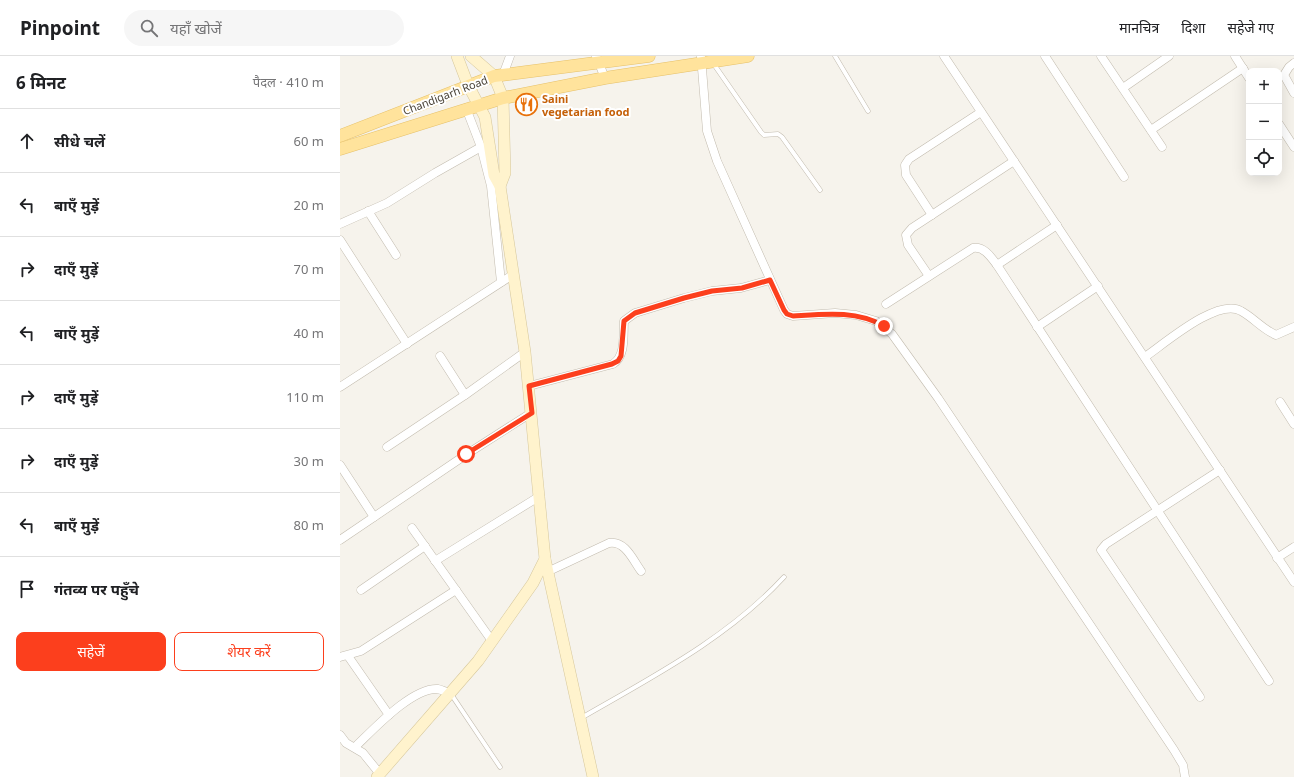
<!DOCTYPE html>
<html lang="hi">
<meta charset="utf-8">
<style>
body{margin:0;font-family:"Noto Sans","Noto Sans Devanagari",sans-serif;background:#f6f6f6;color:#202124}
.controls{position:absolute;right:12px;top:12px;display:grid;overflow:hidden;border-radius:8px;box-shadow:0 4px 16px #0002}
.controls button{width:36px;height:36px;display:grid;place-items:center;padding:0;border:0;border-bottom:1px solid #e0e0e0;background:#fff;color:#202124;font:20px sans-serif}
.stop{position:absolute;width:12px;height:12px;margin:-9px;border:3px solid #fc3f1d;border-radius:50%;background:#fff}
.stop.end{background:#fc3f1d;border-color:#fff;box-shadow:0 1px 4px #0008}
.list{margin:0;padding:0;list-style:none}
h2{display:flex;justify-content:space-between;align-items:center;height:52px;margin:0;padding:0 16px;font-size:17px}
h2 small{font-size:13px;font-weight:400;color:#757577}
.list li{display:grid;grid-template-columns:26px 1fr auto;gap:12px;align-items:center;box-sizing:border-box;height:64px;padding:0 16px;border-top:1px solid #e0e0e0}
.list b{display:block;font-size:15px;white-space:nowrap}
.list em{font-size:13px;font-style:normal;color:#757577}
.actions{display:flex;gap:8px;padding:12px 16px}
.actions a{flex:1;padding:9px 0;border:1px solid #fc3f1d;border-radius:8px;text-align:center;font-size:14px;color:#fc3f1d}
.actions .main{background:#fc3f1d;color:#fff}
.icon{flex:none;width:22px;height:22px;fill:none;stroke:currentColor;stroke-width:2;stroke-linecap:round;stroke-linejoin:round}
.map{position:relative;flex:none;width:954px;height:721px;overflow:hidden}
header{display:flex;align-items:center;gap:24px;box-sizing:border-box;height:56px;padding:0 20px;background:#fff;border-bottom:1px solid #e0e0e0}
header strong{font-size:19px}
nav{display:flex;gap:22px;margin-inline-start:auto;font-size:14px}
.search{width:280px;height:36px;background:#f6f6f6;display:flex;align-items:center;gap:10px;box-sizing:border-box;padding:0 14px;border-radius:22px;color:#757577;font-size:15px}
main{display:flex}
aside{flex:1;background:#fff}
.map>svg:first-child{display:block}
.lines{fill:none;stroke-linecap:round;stroke-linejoin:round}
.lane-casing{stroke:#c2bbae;stroke-width:5}
.street-casing{stroke:#c2bbae;stroke-width:9}
.secondary-casing{stroke:#d6c79b;stroke-width:12}
.primary-casing{stroke:#e6c16a;stroke-width:13}
.lane{stroke:#fff;stroke-width:4}
.street{stroke:#fff;stroke-width:8}
.secondary{stroke:#fff3cd;stroke-width:11}
.primary{stroke:#ffe39c;stroke-width:12}
.route{stroke:#fc3f1d;stroke-width:5}
.labels{text-anchor:middle;dominant-baseline:central;stroke-width:4;stroke-linejoin:round;paint-order:stroke}
.street-label{font-size:11px;fill:#4b4439;stroke:#fff}
.food-label{font-size:11px;font-weight:bold;fill:#c56008;stroke:#fff;text-anchor:start}
</style>
<header>
<strong>Pinpoint</strong>
<div class="search"><svg class="icon" aria-label="search" viewBox="0 0 24 24"><circle cx="10" cy="10" r="6"/><path d="M15 15l6 6"/></svg>यहाँ खोजें</div>
<nav><a>मानचित्र</a><a>दिशा</a><a>सहेजे गए</a></nav>
</header>
<main>
<aside>
<h2>6 मिनट<small>पैदल · 410 m</small></h2>
<ul class="list">
<li><svg class="icon" aria-label="ahead" viewBox="0 0 24 24"><path d="M12 20V5M6 11l6-6 6 6"/></svg><div><b>सीधे चलें</b></div><em>60 m</em></li>
<li><svg class="icon" aria-label="left" viewBox="0 0 24 24"><path d="M17 20v-9H6M10 6l-5 5 5 5"/></svg><div><b>बाएँ मुड़ें</b></div><em>20 m</em></li>
<li><svg class="icon" aria-label="right" viewBox="0 0 24 24"><path d="M7 20v-9h11M14 6l5 5-5 5"/></svg><div><b>दाएँ मुड़ें</b></div><em>70 m</em></li>
<li><svg class="icon" aria-label="left" viewBox="0 0 24 24"><path d="M17 20v-9H6M10 6l-5 5 5 5"/></svg><div><b>बाएँ मुड़ें</b></div><em>40 m</em></li>
<li><svg class="icon" aria-label="right" viewBox="0 0 24 24"><path d="M7 20v-9h11M14 6l5 5-5 5"/></svg><div><b>दाएँ मुड़ें</b></div><em>110 m</em></li>
<li><svg class="icon" aria-label="right" viewBox="0 0 24 24"><path d="M7 20v-9h11M14 6l5 5-5 5"/></svg><div><b>दाएँ मुड़ें</b></div><em>30 m</em></li>
<li><svg class="icon" aria-label="left" viewBox="0 0 24 24"><path d="M17 20v-9H6M10 6l-5 5 5 5"/></svg><div><b>बाएँ मुड़ें</b></div><em>80 m</em></li>
<li><svg class="icon" aria-label="arrive" viewBox="0 0 24 24"><path d="M6 21V4h12l-3 4 3 4H6"/></svg><div><b>गंतव्य पर पहुँचे</b></div></li>
</ul>
<div class="actions"><a class="main">सहेजें</a><a>शेयर करें</a></div>
</aside>
<div class="map">
<svg width="954" height="721" viewBox="0 0 954 721">
<rect width="100%" height="100%" fill="#f6f3ec"/>
<g class="lines">
<defs>
<g id="lane">
<polyline points="495,0 528,55"/>
<polyline points="373,7 421,76 424,79 438,78 442,81 480,134"/>
<polyline points="111,638 160,711"/>
<path d="M241,662c71,-41 147,-80 203,-141"/>
</g>
<g id="street">
<polyline points="256,0 265,22"/>
<polyline points="361,0 367,75 377,105 444,254 447,258 453,260 495,257 516,259 536,265 552,278 598,342 834,694 843,709 845,721"/>
<polyline points="604,0 954,526"/>
<polyline points="705,0 784,121"/>
<polyline points="761,0 822,91"/>
<polyline points="895,0 909,22"/>
<polyline points="954,7 949,11 944,19 954,37"/>
<polyline points="163,19 170,0"/>
<polyline points="783,32 829,0"/>
<polyline points="126,52 141,91 151,130 161,226"/>
<polyline points="939,68 954,91"/>
<polyline points="811,74 903,12"/>
<polyline points="28,155 56,199"/>
<polyline points="592,159 566,119 565,109 569,103 641,56"/>
<polyline points="0,168 47,147 95,117 141,91"/>
<polyline points="0,184 67,288"/>
<polyline points="657,209 717,169"/>
<polyline points="589,220 568,189 566,179 572,172 674,105"/>
<path d="M546,248l87,-56c11,-2 18,9 24,17l272,416"/>
<polyline points="697,271 758,230"/>
<polyline points="100,300 125,339"/>
<path d="M805,301c19,-13 73,-60 96,-46 13,7 21,18 35,24l18,-8"/>
<path d="M189,330l84,-22c13,-8 10,-29 11,-43l11,-8 49,-15 28,-7 29,-3 29,-8"/>
<polyline points="0,331 174,218"/>
<polyline points="940,346 954,368"/>
<polyline points="47,391 125,339 185,296"/>
<polyline points="0,409 34,461"/>
<polyline points="72,472 152,585"/>
<polyline points="0,484 127,398 191,357"/>
<polyline points="937,502 954,491"/>
<polyline points="95,505 200,440"/>
<path d="M207,516l62,-29c16,-3 24,17 32,28"/>
<polyline points="21,534 85,490"/>
<polyline points="8,600 49,659"/>
<polyline points="0,601 21,595 116,534"/>
<polyline points="860,641 761,494 766,488 880,414"/>
<polyline points="0,679 6,687 23,697 40,718"/>
<path d="M15,691c17,-16 57,-60 83,-58 4,1 8,3 12,4"/>
</g>
<g id="secondary">
<polyline points="131,0 154,20 163,42 165,117 160,130"/>
<polyline points="205,503 253,721"/>
<polyline points="37,721 138,605 193,527 205,503 185,296 160,130 154,119 145,61 128,29 117,0"/>
</g>
<g id="primary">
<polyline points="0,80 154,20 309,0"/>
<polyline points="0,93 163,42 265,22 408,0"/>
</g>
</defs>
<use href="#lane" class="lane-casing"/>
<use href="#street" class="street-casing"/>
<use href="#secondary" class="secondary-casing"/>
<use href="#primary" class="primary-casing"/>
<use href="#lane" class="lane"/>
<use href="#street" class="street"/>
<use href="#secondary" class="secondary"/>
<use href="#primary" class="primary"/>
</g>
<g class="lines">
<path class="route" d="M126,398l66,-41 -3,-27 83,-22 6,-3 3,-5 3,-35 11,-8 49,-15 28,-7 30,-3 28,-8 14,30 3,4 6,2c31,-2 63,-6 91,10"/>
</g>
<defs>
<symbol id="restaurant-ring" viewBox="-11 -11 22 22"><circle r="9.5" fill="#fff" stroke="#e8710a" stroke-width="1.5"/><path d="M-5-6h1v4h1v-4h1v4h1v-4h1v5L-1.5 .5V6h-2V.5L-5-1ZM5-6V6H3V1.5H1.5Q1.5-4 5-6Z" fill="#e8710a"/></symbol>
</defs>
<g fill-rule="evenodd">
<use href="#restaurant-ring" x="174" y="36" width="25" height="25"/>
</g>
<g class="labels">
<g class="street-label">
<text transform="translate(105 39) rotate(-21)">Chandigarh Road</text>
</g>
<g class="food-label">
<text x="202" y="42">Saini<tspan x="202" dy="13">vegetarian food</tspan></text>
</g>
</g>
</svg>
<div class="controls">
<button>+</button>
<button>−</button>
<button><svg class="icon" aria-label="locate" viewBox="0 0 24 24"><circle cx="12" cy="12" r="6"/><path d="M12 2v4M12 18v4M2 12h4M18 12h4"/></svg></button>
</div>
<div class="stop" style="left:126px;top:398px"></div>
<div class="stop end" style="left:544px;top:270px"></div>
</div>
</main>
